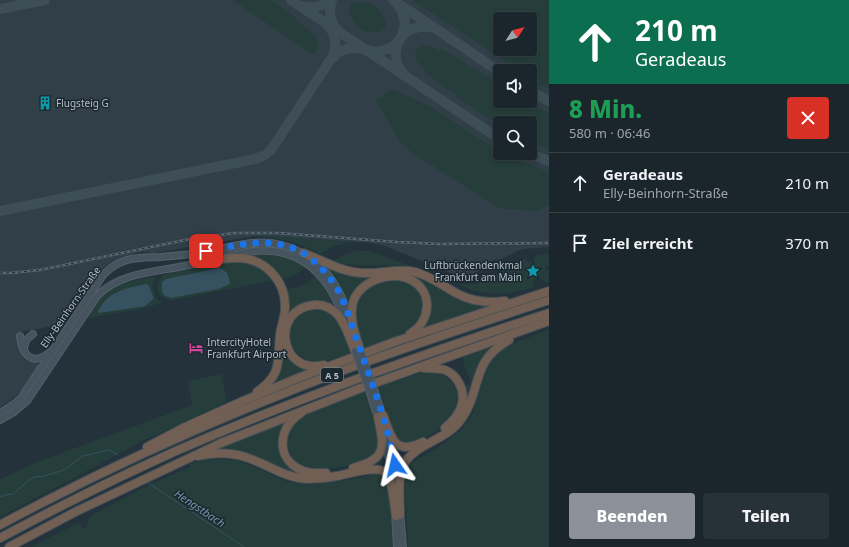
<!DOCTYPE html>
<html lang="de">
<head>
<meta charset="utf-8">
<style>
  :root { --surface:#1a262c; --page:#273238; --text:#f1f3f6; --muted:#9fa5a9; --line:#384348; --accent:#8c9099 }
  body { margin:0; font-family:"Noto Sans",sans-serif; background:var(--page); color:var(--text); height:100vh; display:flex; flex-direction:column; font-size:15px; white-space:nowrap }
  * { box-sizing:border-box; margin:0 }
  p { font-size:13px; color:var(--muted) }
  .icon { flex:none; width:22px; height:22px; fill:none; stroke:currentColor; stroke-width:2; stroke-linecap:round; stroke-linejoin:round }
  .map { position:relative; flex:1; overflow:hidden }
  .sheet { display:flex; flex-direction:column; background:var(--surface); width:300px }
  .sheet>* { flex:none }
  .top-card { background:#0b6e4f; color:#fff; overflow:hidden }
  .needle { width:26px; rotate:54deg }
  .fabs { position:absolute; left:493px; top:12px; display:grid; gap:8px }
  .fabs a { display:grid; place-items:center; width:44px; height:44px; border-radius:4px; background:var(--surface); box-shadow:0 2px 6px #0003,0 0 0 1px var(--line); font-size:20px }
  .pin { position:absolute; display:grid; place-items:center; width:34px; height:34px; color:#fff; margin:-17px; border-radius:8px; box-shadow:0 2px 6px #0006 }
  .me { position:absolute; width:44px; margin:-22px; rotate:349deg; stroke-linejoin:round; filter:drop-shadow(0 0 3px #0008) }
  .turn { display:flex; align-items:center; gap:14px; height:84px; padding:0 20px; font-size:18px }
  .turn .icon { width:52px; height:52px; stroke-width:2.5 }
  .turn b { display:block; font-size:28px; line-height:34px }
  .round { display:grid; place-items:center; flex:none; width:42px; height:42px; border-radius:4px; background:var(--page) }
  .overview { display:flex; align-items:center; justify-content:space-between; height:68px; padding:0 20px }
  h1 { font-size:24px; font-weight:800; line-height:30px; color:#1e9e55 }
  .action { display:flex; gap:8px; margin-top:auto; padding:8px 20px }
  .action a { flex:1; height:46px; border-radius:4px; background:var(--accent); color:#fff; font-size:16px; font-weight:800; line-height:46px; text-align:center }
  .action a+a { background:var(--page); color:var(--text) }
  ul { padding:0; list-style:none }
  li { display:flex; align-items:center; gap:12px; height:60px; padding:0 20px; border-top:1px solid var(--line) }
  li div { flex:1 }
  li b { display:block; font-size:15px }
  li em { font-style:normal }
  main { display:flex; flex:1; min-height:0 }
  .map>svg:first-child { display:block }
  .airport { fill:#313f48; fill-rule:evenodd }
  .green { fill:#263e3b; fill-rule:evenodd }
  .water { fill:#365261 }
  .lines { fill:none; stroke-linecap:round; stroke-linejoin:round }
  .stream { stroke:#365261; stroke-width:1 }
  .taxiway { stroke:#3e4e56; stroke-width:10 }
  .secondary-casing { stroke:#556169; stroke-width:8 }
  .highway-casing { stroke:#424e56; stroke-width:10 }
  .secondary { stroke:#45545e; stroke-width:6 }
  .highway { stroke:#715f54; stroke-width:8 }
  .rail-casing { stroke:#596972; stroke-width:2.5 }
  .rail { stroke:#1c2830; stroke-width:1; stroke-dasharray:3; stroke-linecap:butt }
  .secondary-bridge-casing { stroke:#556169; stroke-width:8; stroke-linecap:butt }
  .secondary-bridge { stroke:#45545e; stroke-width:6 }
  .route { stroke:#1a73e8; stroke-width:7; stroke-dasharray:0 12.6 }
  .labels { text-anchor:middle; dominant-baseline:central; stroke-width:3; stroke-linejoin:round; paint-order:stroke }
  .shield { fill:#1c2830; stroke:#85919a; stroke-width:1 }
  .shield-label { font-size:9px; font-weight:bold; fill:#b2bec7 }
  .poi-label { font-size:10px; fill:#b2bec7; stroke:#1c2830; text-anchor:start }
  .street-label { font-size:10px; fill:#b2bec7; stroke:#1c2830 }
  .water-label { font-size:11px; font-style:italic; fill:#7296aa; stroke:#1c2830 }
</style>
</head>
<body>
<main>
<div class="map">
<svg width="549" height="547" viewBox="0 0 549 547">
  <rect width="100%" height="100%" fill="#23323b"/>
  <!-- airport -->
  <path class="airport" d="M0 0H549V247L534 248 519 250 500 260 496 259 492 261 487 263 474 274 467 275 453 274 385 246 371 243 266 236H255L154 253 142 252 119 258 104 267 64 324 16 333 19 349 24 359 29 362 37 363 39 365 20 392 11 400 0 407ZM500 19H530V49H500ZM500 71H530V101H500ZM500 123H530V153H500Z"/>
  <!-- green -->
  <g class="green">
    <path d="M232 0H271L290 13 316 37 318 44 316 53 313 54 311 53Z"/>
    <path d="M412 0H549V88L540 85 530 78V71H520ZM500 19H530V49H500Z"/>
    <path d="M355 2C360 1 368 3 373 5 379 7 389 22 385 28 380 35 364 33 359 27 354 24 351 17 349 12L351 5Z"/>
    <path d="M424 45 436 48 438 50 441 49 462 60 472 69 474 68 500 85V101H524L549 113V149L530 142V123H500V126L458 98 455 93 443 87 425 72 423 70V67C416 64 413 56 417 49Z"/>
    <path d="M394 90 401 93 403 96 406 95 431 107 500 152V153L549 172V205L536 211 499 208 411 152 401 143 375 100 379 98 382 100V97L386 92Z"/>
    <path d="M255 236H266L352 242 334 246 320 254C298 242 280 238 255 236Z"/>
    <path d="M353 251H369L414 267C386 262 359 270 333 261L341 256Z"/>
    <path d="M255 253C274 253 291 256 306 267L294 276 281 279C272 265 261 259 245 255Z"/>
    <path d="M549 254V267L545 264 547 270H549L548 272H549V282L546 283 540 278 533 279V287C506 296 481 297 456 283 462 283 468 285 474 284 493 281 507 265 524 259L527 260 528 263 534 261V258L537 255Z"/>
    <path d="M230 261C251 261 260 266 275 280L174 300C157 300 151 285 165 274Z"/>
    <path d="M326 267 336 272 351 275 392 274 413 275 434 284 464 302 491 305 492 307 418 331 429 312 414 279H372L350 311 325 268Z"/>
    <path d="M317 275 324 282 339 311C316 301 312 295 290 314L288 313 290 304 286 290 304 285Z"/>
    <path d="M156 276 152 285 155 297 162 303 136 310 86 318C92 309 97 299 105 292 118 281 140 280 156 276Z"/>
    <path d="M396 279C403 281 408 282 414 286 429 297 425 320 410 330 397 339 379 343 364 348 358 329 346 303 367 289 371 286 374 283 378 282 384 280 390 280 396 279Z"/>
    <path d="M312 309C341 309 344 331 352 352 340 356 326 363 313 361 281 355 283 319 312 309Z"/>
    <path d="M549 329V547H408L405 486 407 472 411 463 437 448 461 430 473 413 482 382 485 369 489 361 497 353 505 347Z"/>
    <path d="M499 342 480 361 477 368 469 400 452 425 465 394 447 367 461 375 464 385 471 383C469 375 461 363 464 354Z"/>
    <path d="M283 344 286 352 320 367 267 387Z"/>
    <path d="M423 372C430 372 437 373 444 376 456 382 463 399 457 411 447 428 421 442 402 444L397 438 378 387Z"/>
    <path d="M221 374 227 402 149 438 0 517V479L40 461 192 405 188 381Z"/>
    <path d="M366 391C371 407 382 434 377 451 373 464 325 471 312 469 309 469 304 468 301 466 293 461 288 451 288 443 287 433 292 426 299 420 314 408 348 398 366 391Z"/>
    <path d="M287 420C270 451 283 453 305 474L296 475 268 462 204 453Z"/>
    <path d="M209 459 236 460 255 467 286 481 298 483 314 484 352 479 376 474 381 475 387 483 391 506 394 547H31L76 524H81L84 528H86L89 518 92 515 147 486 190 467 188 464Z"/>
  </g>
  <!-- water -->
  <g class="water">
    <path d="M219 268C227 270 229 276 230 284L218 289 171 298 165 296 162 292V282L166 279Z"/>
    <path d="M147 284C151 287 151 294 154 298L145 306 99 313 98 312C107 291 127 288 147 284Z"/>
  </g>
  <g class="lines">
    <!-- stream -->
    <g class="stream">
      <path d="M147 482 244 547"/>
      <path d="M0 497 5 495 13 494 29 480 35 477 44 476 64 470 83 456 109 450 118 455"/>
    </g>
    <!-- taxiway -->
    <g class="taxiway">
      <path d="M291 0 500 139"/>
      <path d="M332 0C328 11 330 21 337 30"/>
      <path d="M393 0 500 72"/>
      <path d="M302 6C313 9 322 7 330 0"/>
      <path d="M0 9 45 0"/>
      <path d="M402 37C410 28 421 25 433 28"/>
      <path d="M399 41C394 52 395 64 403 73"/>
      <path d="M333 58C338 51 346 48 354 48 361 48 367 50 373 51 388 53 402 43 404 28 406 20 403 12 398 5"/>
      <path d="M530 91 549 101"/>
      <path d="M528 153 549 161"/>
      <path d="M0 211 255 159 265 155 271 150 333 56C338 43 335 32 325 22"/>
    </g>
    <!-- secondary casing -->
    <g class="secondary-casing">
      <g id="secondary">
        <path d="M20 336C22 355 32 367 50 352"/>
        <path d="M24 348 26 340 33 334"/>
        <path d="M374 389 384 419"/>
        <path d="M369 390 379 421"/>
        <path d="M0 413 14 404 21 398 103 275C121 256 137 258 161 257 171 256 182 255 192 254 212 252 232 245 252 243 289 239 322 259 339 292 344 301 347 311 350 321"/>
        <path d="M0 420 14 412 27 401 97 296C118 274 151 272 179 267 193 264 207 262 220 258 231 256 242 252 253 251 303 246 330 277 345 321"/>
        <path d="M389 436 395 465 397 484"/>
        <path d="M384 438 391 466 392 482"/>
        <path d="M400 511 403 547"/>
        <path d="M395 513 397 547"/>
      </g>
    </g>
    <!-- highway casing -->
    <g class="highway-casing">
      <g id="highway">
        <path d="M303 253C324 261 341 272 363 273 380 274 398 268 415 272 431 276 444 287 458 294 473 302 490 303 505 301"/>
        <path d="M220 259C229 258 239 257 248 259 269 264 285 283 285 305 286 315 281 325 280 335 277 363 283 373 257 392"/>
        <path d="M360 350C356 336 350 322 352 308 354 282 392 268 413 281 434 294 430 322 410 334"/>
        <path d="M324 365C279 376 270 309 314 305 323 304 332 309 338 315 346 325 350 339 355 351"/>
        <path d="M423 368C430 368 438 368 445 370 452 373 457 378 460 385 468 402 458 417 445 428"/>
        <path d="M301 413C278 427 275 458 301 470 309 474 318 473 326 473"/>
        <path d="M383 415C392 439 394 456 423 442"/>
        <path d="M147 447 183 428 243 401 298 378 394 342 549 291"/>
        <path d="M198 456C219 451 239 453 258 462 275 469 288 478 307 479 317 479 327 478 337 476 349 474 374 465 385 472 393 478 394 506 396 516"/>
        <path d="M353 468C388 459 384 447 378 417"/>
        <path d="M400 515C400 499 397 478 404 464 415 444 446 440 460 421 483 391 469 362 509 340"/>
        <path d="M0 525C113 464 231 412 352 367 417 343 483 322 549 300"/>
        <path d="M0 538C58 507 116 478 176 451 297 398 423 354 549 313"/>
        <path d="M9 547 77 511 221 443 361 388 549 321"/>
      </g>
    </g>
    <!-- secondary -->
    <use href="#secondary" class="secondary"/>
    <!-- highway -->
    <use href="#highway" class="highway"/>
    <!-- rail casing -->
    <g class="rail-casing">
      <path id="rail" d="M0 273H10L40 270 190 239 234 233H278L397 242 440 244 549 243"/>
    </g>
    <!-- rail -->
    <use href="#rail" class="rail"/>
    <!-- secondary-bridge casing -->
    <g class="secondary-bridge-casing">
      <g id="secondary-bridge">
        <path d="M360 350 374 389"/>
        <path d="M355 351 369 390"/>
      </g>
    </g>
    <!-- secondary-bridge -->
    <use href="#secondary-bridge" class="secondary-bridge"/>
  </g>
  <g class="lines">
    <!-- route -->
    <path class="route" d="M206 251C237 245 274 235 303 253 315 260 327 273 335 285 345 301 350 320 356 338 371 380 387 422 395 465"/>
  </g>
  <!-- icons -->
  <defs>
    <g id="building-bare" transform="scale(1.08)"><path d="M-4-6H4V6H1V3H-1V6H-4ZM-2.5-4.3h1.7v1.8h-1.7ZM.8-4.3h1.7v1.8H.8ZM-2.5-1h1.7V.8h-1.7ZM.8-1h1.7V.8H.8Z" fill="#0f9aa8" stroke="#1c2830" stroke-width="2.5" paint-order="stroke"/></g>
    <g id="sight-bare" transform="scale(1.08)"><path d="M0-6L1.8-2.2L6-1.7L2.9 1.2L3.7 5.4L0 3.3L-3.7 5.4L-2.9 1.2L-6-1.7L-1.8-2.2Z" fill="#0f9aa8" stroke="#1c2830" stroke-width="2.5" paint-order="stroke"/></g>
    <g id="hotel-bare" transform="scale(1.08)"><path d="M-6-4.5h1.5V1H6V5H4.5V3h-9V5H-6ZM-4 0a1.8 1.8 0 1 1 3.6 0ZM.5 0V-2.5h3Q6-2.5 6 0Z" fill="#d1479c" stroke="#1c2830" stroke-width="2.5" paint-order="stroke"/></g>
  </defs>
  <g fill-rule="evenodd">
    <use href="#building-bare" x="45" y="103"/>
    <use href="#sight-bare" x="533" y="271"/>
    <use href="#hotel-bare" x="196" y="348"/>
  </g>
  <g class="labels">
    <!-- shield labels -->
    <rect class="shield" x="321" y="368" width="22" height="14" rx="3"/>
    <g class="shield-label">
      <text x="332" y="375">A 5</text>
    </g>
    <!-- poi labels -->
    <g class="poi-label">
      <text x="56" y="103">Flugsteig G</text>
      <text x="522" y="265" text-anchor="end">Luftbrückendenkmal<tspan x="522" dy="12">Frankfurt am Main</tspan></text>
      <text x="207" y="342">IntercityHotel<tspan x="207" dy="12">Frankfurt Airport</tspan></text>
    </g>
    <!-- street labels -->
    <g class="street-label">
      <text transform="translate(70 307) rotate(-55)">Elly-Beinhorn-Straße</text>
    </g>
    <!-- water labels -->
    <g class="water-label">
      <text transform="translate(200 508) rotate(34)">Hengstbach</text>
    </g>
  </g>
</svg>
<div class="fabs">
<a><svg class="needle" viewBox="-14 -14 28 28"><path d="M0-13l5 13h-10z" fill="#e53935"/><path d="M0 13l5-13h-10z" fill="#9fa5a9"/></svg></a>
<a><svg class="icon" aria-label="sound" viewBox="0 0 24 24"><path d="M4 9h4l5-4v14l-5-4H4zM17 9q2 3 0 6"/></svg></a>
<a><svg class="icon" aria-label="search" viewBox="0 0 24 24"><circle cx="10" cy="10" r="6"/><path d="M15 15l6 6"/></svg></a>
</div>
<div class="pin" style="left:206px;top:251px;background:#d93025"><svg class="icon" aria-label="arrive" viewBox="0 0 24 24"><path d="M6 21V4h12l-3 4 3 4H6"/></svg></div>
<svg class="me" style="left:395px;top:465px" viewBox="-20 -20 40 40"><path d="M0-17L14 15 0 8-14 15z" fill="#1a73e8" stroke="#fff" stroke-width="4"/></svg>
</div>
<section class="sheet">
<div class="top-card">
<div class="turn"><svg class="icon" aria-label="ahead" viewBox="0 0 24 24"><path d="M12 20V5M6 11l6-6 6 6"/></svg><div><b>210 m</b>Geradeaus</div></div>
</div>
<div class="overview"><div><h1>8 Min.</h1><p>580 m · 06:46</p></div><a class="round" style="background:#d93025;color:#fff"><svg class="icon" aria-label="close" viewBox="0 0 24 24"><path d="M6 6l12 12M18 6L6 18"/></svg></a></div>
<ul>
<li><svg class="icon" aria-label="ahead" viewBox="0 0 24 24"><path d="M12 20V5M6 11l6-6 6 6"/></svg><div><b>Geradeaus</b><p>Elly-Beinhorn-Straße</p></div><em>210 m</em></li>
<li><svg class="icon" aria-label="arrive" viewBox="0 0 24 24"><path d="M6 21V4h12l-3 4 3 4H6"/></svg><div><b>Ziel erreicht</b></div><em>370 m</em></li>
</ul>
<div class="action"><a>Beenden</a><a>Teilen</a></div>
</section>
</main>
</body>
</html>
